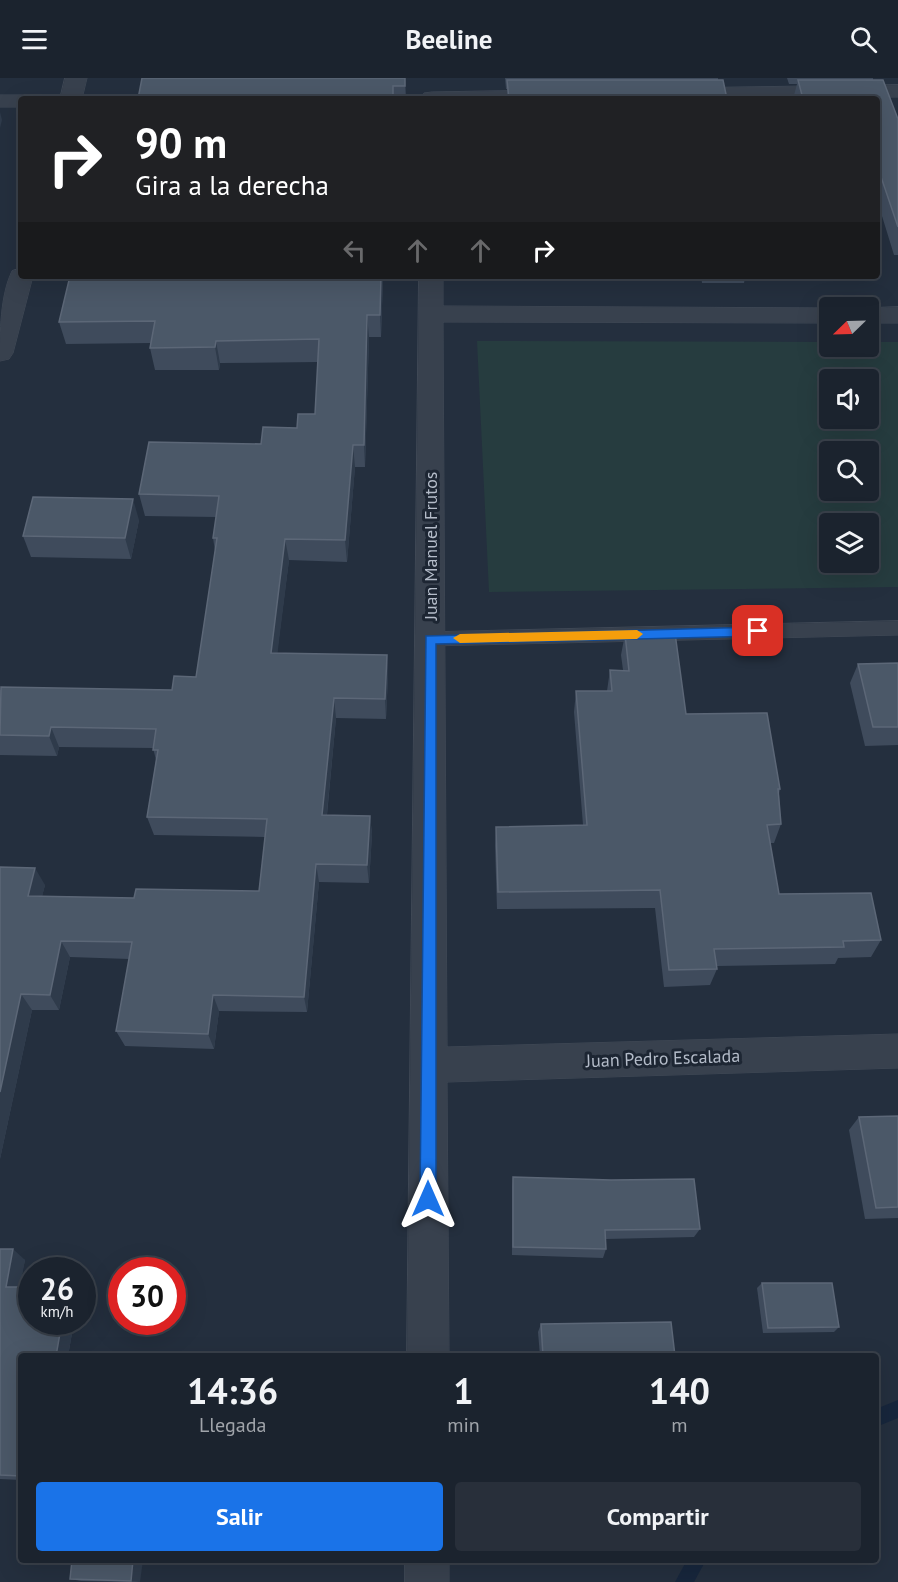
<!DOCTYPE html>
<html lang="es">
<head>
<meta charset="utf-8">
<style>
  :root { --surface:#1b232e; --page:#282f3a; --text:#f1f3f6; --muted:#a0a4aa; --line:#39404a; --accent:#1a73e8 }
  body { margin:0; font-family:"PT Sans",sans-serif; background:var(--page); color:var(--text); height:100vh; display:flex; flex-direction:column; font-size:22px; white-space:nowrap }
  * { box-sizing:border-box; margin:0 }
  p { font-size:20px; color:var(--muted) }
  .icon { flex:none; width:33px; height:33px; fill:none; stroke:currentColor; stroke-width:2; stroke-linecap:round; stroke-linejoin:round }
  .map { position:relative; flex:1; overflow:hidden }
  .panel { position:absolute; left:18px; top:1275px; width:861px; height:210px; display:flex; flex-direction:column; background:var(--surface); border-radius:6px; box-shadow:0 6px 24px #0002,0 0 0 2px var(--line) }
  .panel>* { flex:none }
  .top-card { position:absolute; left:18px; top:18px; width:862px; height:183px; border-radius:6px; box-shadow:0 6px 24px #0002,0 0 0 2px var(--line); background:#202124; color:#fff; overflow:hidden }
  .needle { width:39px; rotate:247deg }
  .controls { position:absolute; left:819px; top:219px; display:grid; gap:12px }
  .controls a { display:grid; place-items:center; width:60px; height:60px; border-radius:6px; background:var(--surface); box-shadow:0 6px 24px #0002,0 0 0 2px var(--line); font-size:30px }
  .speed { position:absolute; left:18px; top:1179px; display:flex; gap:12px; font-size:30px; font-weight:700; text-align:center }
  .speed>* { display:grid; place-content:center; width:78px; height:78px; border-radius:50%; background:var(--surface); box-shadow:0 6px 24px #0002,0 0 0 2px var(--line); line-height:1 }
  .speed small { font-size:15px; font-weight:400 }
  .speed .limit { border:9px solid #d22; background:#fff; color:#111 }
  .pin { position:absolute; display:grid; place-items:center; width:51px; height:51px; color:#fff; margin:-26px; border-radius:12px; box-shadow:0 3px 9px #0006 }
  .me { position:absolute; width:66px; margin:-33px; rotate:0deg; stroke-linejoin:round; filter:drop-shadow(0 0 4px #0008) }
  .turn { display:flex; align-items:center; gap:21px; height:126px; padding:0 18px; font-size:27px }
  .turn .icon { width:78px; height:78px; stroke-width:2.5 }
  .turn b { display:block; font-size:42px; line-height:51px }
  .lanes { display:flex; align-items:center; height:57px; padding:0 18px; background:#0003; justify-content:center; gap:30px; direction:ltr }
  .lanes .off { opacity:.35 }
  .eta { display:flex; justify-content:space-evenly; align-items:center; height:102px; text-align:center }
  .eta b { font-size:36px; font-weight:600; line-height:42px }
  .primary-button { display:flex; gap:12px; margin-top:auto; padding:12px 18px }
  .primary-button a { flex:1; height:69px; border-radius:6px; background:var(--accent); color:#fff; font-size:24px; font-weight:600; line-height:69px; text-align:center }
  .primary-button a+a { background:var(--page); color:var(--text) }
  header { display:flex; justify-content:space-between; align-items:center; height:78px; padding:0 18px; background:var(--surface); font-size:27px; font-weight:600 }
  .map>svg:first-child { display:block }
  .green { fill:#263c3f; fill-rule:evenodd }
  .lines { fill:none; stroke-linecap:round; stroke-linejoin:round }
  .stream { fill:#17263c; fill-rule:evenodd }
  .service-casing { stroke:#414a57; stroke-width:1 }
  .minor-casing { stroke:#414a57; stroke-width:1 }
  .service { fill:#38414e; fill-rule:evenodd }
  .minor { fill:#38414e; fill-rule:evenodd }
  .wall { fill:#3f4b5c }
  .shaded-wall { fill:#2f3b4b }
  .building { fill:#4b5868; stroke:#5c6777; stroke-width:1.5 }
  .route { fill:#1a73e8; stroke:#114b97; stroke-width:1.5 }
  .slow { fill:#f59e0b }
  .labels { text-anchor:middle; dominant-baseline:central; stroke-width:6; stroke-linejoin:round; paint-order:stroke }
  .street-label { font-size:18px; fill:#b4bcc9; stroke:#1d2633 }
</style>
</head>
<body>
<header><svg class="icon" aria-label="menu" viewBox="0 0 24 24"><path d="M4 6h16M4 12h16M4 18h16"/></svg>Beeline<svg class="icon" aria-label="search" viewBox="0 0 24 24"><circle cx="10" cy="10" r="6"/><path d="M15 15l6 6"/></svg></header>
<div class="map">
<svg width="898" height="1504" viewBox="0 0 898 1504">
  <rect width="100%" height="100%" fill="#242f3e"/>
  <!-- green -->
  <path class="green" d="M477 263 829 264 830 268H868L869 264H898V509L489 514ZM830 302H868V340H830ZM830 374H868V412H830ZM830 446H868V484H830Z"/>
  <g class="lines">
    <!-- stream -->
    <g class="stream">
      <path d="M898 1322V1340L876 1349V1331Z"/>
      <path d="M687 1482H706L694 1504H675Z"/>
    </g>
    <!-- service casing -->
    <g class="service-casing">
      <path id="service" d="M898 543V557L430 568 424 566 421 561 424 556 430 554Z"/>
    </g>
    <!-- minor casing -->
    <g class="minor-casing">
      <g id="minor">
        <path d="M65 0H87L82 21H60Z"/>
        <path d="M898 7V19L674 21 669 16 672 11 680 10Z"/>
        <path d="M550 12 558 13 561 18 559 21 421 20 424 15 432 14Z"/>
        <path d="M0 17H21L30 21H21V29H0Z"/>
        <path d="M21 190V198H33L13 275 9 281 0 283C0 254 0 218 12 193Z"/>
        <path d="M419 198H443V228L832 230H830V245L443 244 447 969 898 956V990L447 1004 449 1278H407Z"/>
        <path d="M898 229V245H868V230H866Z"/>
        <rect x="405" y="1482" width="44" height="22"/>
      </g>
    </g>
    <!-- service -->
    <use href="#service" class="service"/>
    <!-- minor -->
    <use href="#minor" class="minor"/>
  </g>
  <!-- wall -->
  <g class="wall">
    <path d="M405 0 406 21H127H138Z"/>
    <path d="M505 0H718V2L727 21H507V11H506Z"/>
    <path d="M787 0H873V2L898 41V177H894L878 125V21H793L797 6H789Z"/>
    <path d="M383 198 381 259H369L365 389H355L347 484 289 482 277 575 387 577 388 597 386 641 336 640 327 737 370 738 372 756 369 805 319 804 307 934 219 933 214 971 125 968 116 953 129 881 70 879 59 932H32L0 1081V789L45 807 42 818 134 820 259 813 265 759 154 757 147 739 156 682 153 670 59 669 57 678 0 677V612H172L196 599 215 473 213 460 216 439 145 438 139 416 297 350 315 336 318 284 220 285 219 292H155L150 270 151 265 66 266 59 244Z"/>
    <path d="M701 198H817V199L745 200 744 205H702Z"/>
    <path d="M139 442 131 481 31 479 23 458Z"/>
    <path d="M625 556 686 636 780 711 779 716 781 746 774 765H770L779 816 881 862 871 879 838 880 835 886 717 888V891L710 907 664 909 655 830 497 831 495 768 496 749 583 747 574 634 576 613H607L610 592H623L621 577Z"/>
    <path d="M898 585V667L865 668 850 605 858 586Z"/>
    <path d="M898 1038V1140L865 1141 849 1052 859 1039Z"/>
    <path d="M513 1099 700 1151 694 1159 606 1161V1171L603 1180 512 1177V1109Z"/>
    <path d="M0 1171 25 1182 19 1209 32 1244H74L68 1278H21V1402L0 1401Z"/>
    <path d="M762 1205 839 1249 834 1254 763 1255 757 1210Z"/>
    <path d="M541 1246 675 1278H540L538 1254Z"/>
    <path d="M72 1482 140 1504 81 1503 70 1501Z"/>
  </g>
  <!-- shaded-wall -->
  <g class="shaded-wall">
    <path d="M0 34 2 42 0 50Z"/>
    <path d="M381 198H383L381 259 380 237Z"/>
    <path d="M367 237 369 259 365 389 364 367Z"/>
    <path d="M216 263 220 285 219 292 215 269Z"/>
    <path d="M353 367 355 389 347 484 345 462Z"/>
    <path d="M133 421 139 442 131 481 125 460Z"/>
    <path d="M285 461 289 482 275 595 271 575Z"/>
    <path d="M387 577 388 597 386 641 385 621Z"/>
    <path d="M334 620 336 640 325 755 322 737Z"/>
    <path d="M51 649 59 669 57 678 49 658Z"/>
    <path d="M370 738 372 756 369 805 367 787Z"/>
    <path d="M316 786 319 804 307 934 304 919Z"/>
    <path d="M35 790 45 807 38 835 28 818Z"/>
    <path d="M61 863 70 879 59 932 50 917Z"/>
    <path d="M21 916 32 932 0 1081V1014Z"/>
    <path d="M213 917 219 933 214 971 208 956Z"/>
    <path d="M13 1171 25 1182 18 1218 6 1209Z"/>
    <path d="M62 1244H74L68 1278H56Z"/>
    <path d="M133 1482H143L140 1504 131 1503Z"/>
  </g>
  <!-- building -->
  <g class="building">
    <path d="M142 0H405V8H393V18H382V21H127H138Z"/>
    <path d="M507 2H723L727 21H509Z"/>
    <path d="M798 2H883L898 41V149L878 90V21H803Z"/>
    <path d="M70 198H381L380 237H367L364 367H353L345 462 285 461 271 575 387 577 385 621 334 620 322 737 370 738 367 787 316 786 304 919 213 917 208 956 116 953 132 864 61 863 50 917 21 916 0 1014V789L35 790 28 818 134 820 136 811 259 813 267 741 147 739 158 672H153L156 651 51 649 49 658 0 657 1 609 172 612 174 598 196 599 217 460H213L219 418 139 416 149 364 261 366 263 349 297 350 298 336H315L319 261 216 263 215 269 150 270 155 243 59 244Z"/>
    <path d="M33 419 133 421 125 460 23 458Z"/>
    <path d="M675 555 686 636 767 635 780 711H778L781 746 767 747 779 816 871 815 881 862 843 863 844 869 714 871 717 891 669 892 660 812 498 814 496 749 587 747 576 613H612L610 592 629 593 625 556Z"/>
    <path d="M898 585V649H873L858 586Z"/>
    <path d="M898 1038V1129L876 1130 859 1039Z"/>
    <path d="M513 1099 611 1102 694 1101 700 1151 605 1152 606 1171 513 1169Z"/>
    <path d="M0 1171H13L6 1209H32V1244H62L56 1278H21V1398L0 1397Z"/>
    <path d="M762 1205H832L839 1249 768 1250Z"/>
    <path d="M671 1244 675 1278H543L541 1246Z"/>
    <path d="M72 1482H133L131 1503 70 1501Z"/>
  </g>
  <!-- route -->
  <path class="route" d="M758 549 764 553 758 558 436 566V1121L434 1127 428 1129 423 1127 420 1121 426 558Z"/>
  <!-- slow -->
  <path class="slow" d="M637 552 643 556 637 561 460 565 453 560 460 556Z"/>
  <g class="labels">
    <!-- street labels -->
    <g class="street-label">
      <text transform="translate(430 468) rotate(-90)">Juan Manuel Frutos</text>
      <text transform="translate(663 980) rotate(-2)">Juan Pedro Escalada</text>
    </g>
  </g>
</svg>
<div class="controls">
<a><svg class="needle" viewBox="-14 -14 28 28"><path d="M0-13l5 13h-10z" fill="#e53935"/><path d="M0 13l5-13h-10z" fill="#a0a4aa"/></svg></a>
<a><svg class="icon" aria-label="sound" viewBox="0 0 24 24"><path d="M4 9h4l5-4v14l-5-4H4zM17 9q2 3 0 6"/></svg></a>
<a><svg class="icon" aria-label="search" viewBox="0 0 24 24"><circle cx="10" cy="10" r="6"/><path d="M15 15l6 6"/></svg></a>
<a><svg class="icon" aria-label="layers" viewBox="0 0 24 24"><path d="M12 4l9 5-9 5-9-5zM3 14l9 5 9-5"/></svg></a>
</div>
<div class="speed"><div>26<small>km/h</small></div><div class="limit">30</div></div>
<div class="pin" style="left:758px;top:553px;background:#d93025"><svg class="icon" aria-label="arrive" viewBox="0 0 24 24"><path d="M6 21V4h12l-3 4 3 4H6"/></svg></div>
<svg class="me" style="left:428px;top:1121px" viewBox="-20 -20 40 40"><path d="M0-17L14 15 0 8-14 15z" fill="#1a73e8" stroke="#fff" stroke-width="4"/></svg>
<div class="top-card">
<div class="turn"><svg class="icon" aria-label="right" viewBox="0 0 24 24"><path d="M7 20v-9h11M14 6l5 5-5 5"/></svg><div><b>90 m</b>Gira a la derecha</div></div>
<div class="lanes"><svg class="icon off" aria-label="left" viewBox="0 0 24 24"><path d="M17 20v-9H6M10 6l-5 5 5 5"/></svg><svg class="icon off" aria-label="ahead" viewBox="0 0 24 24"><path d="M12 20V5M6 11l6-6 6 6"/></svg><svg class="icon off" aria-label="ahead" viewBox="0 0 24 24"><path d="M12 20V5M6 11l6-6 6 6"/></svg><svg class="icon" aria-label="right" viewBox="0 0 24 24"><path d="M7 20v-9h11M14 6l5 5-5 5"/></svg></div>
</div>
<section class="panel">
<div class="eta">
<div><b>14:36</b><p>Llegada</p></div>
<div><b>1</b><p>min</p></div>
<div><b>140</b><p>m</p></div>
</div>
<div class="primary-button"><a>Salir</a><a>Compartir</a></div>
</section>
</div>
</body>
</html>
